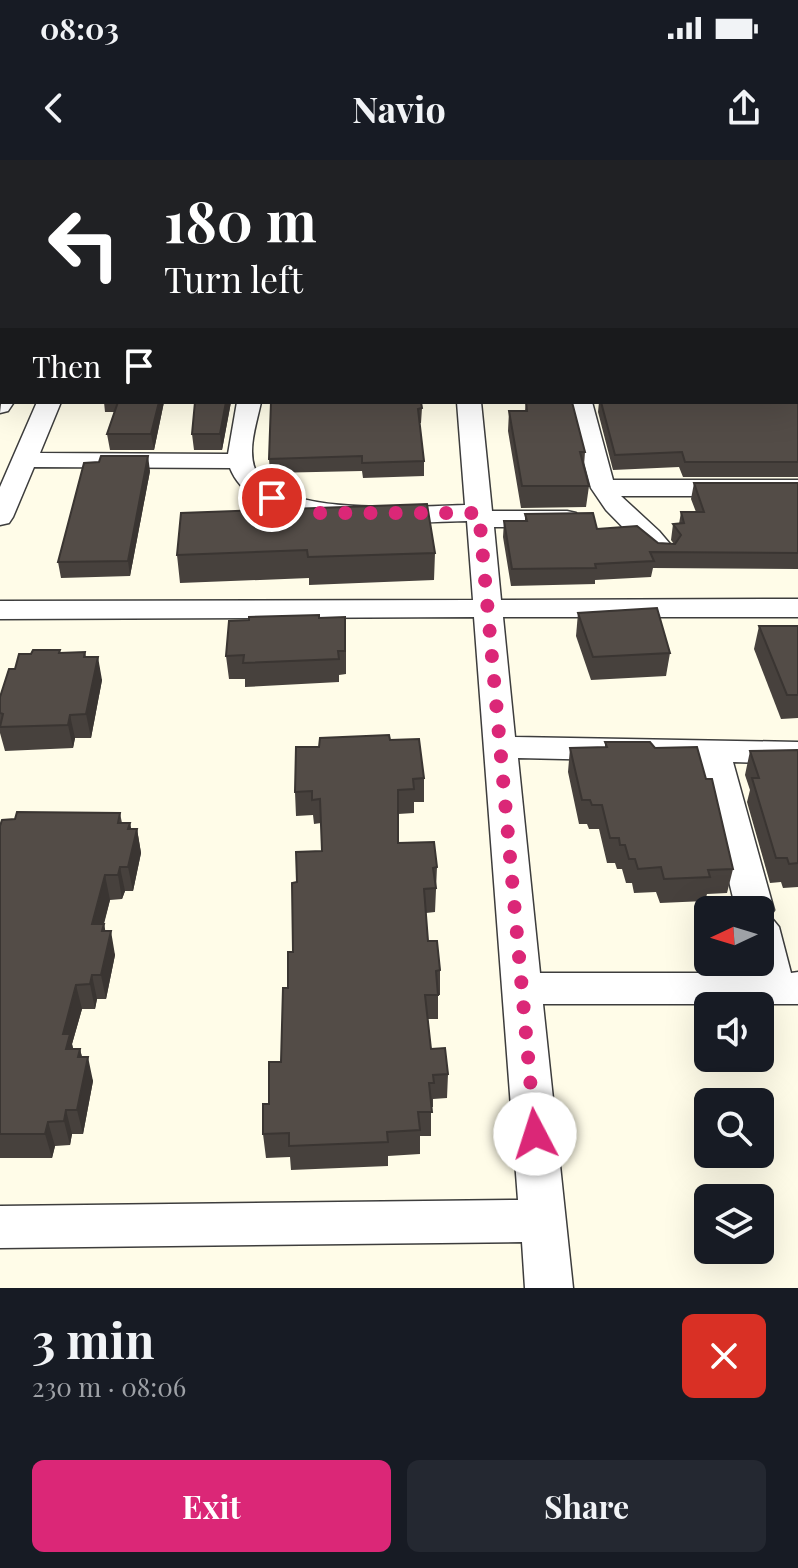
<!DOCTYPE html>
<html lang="en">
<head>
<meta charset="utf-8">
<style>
  :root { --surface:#171b24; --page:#242831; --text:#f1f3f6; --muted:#9ea1a6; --accent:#db2777 }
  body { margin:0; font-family:"Playfair Display",serif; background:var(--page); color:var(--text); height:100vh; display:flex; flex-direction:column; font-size:30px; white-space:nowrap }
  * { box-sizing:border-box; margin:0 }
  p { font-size:26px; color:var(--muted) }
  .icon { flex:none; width:44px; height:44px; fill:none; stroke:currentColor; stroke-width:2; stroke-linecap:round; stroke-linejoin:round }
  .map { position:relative; height:1128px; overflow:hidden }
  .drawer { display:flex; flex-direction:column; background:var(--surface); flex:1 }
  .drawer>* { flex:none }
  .top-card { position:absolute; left:0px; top:0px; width:798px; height:244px; box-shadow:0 8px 32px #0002; background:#202124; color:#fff; overflow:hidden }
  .needle { width:52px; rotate:266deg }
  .fabs { position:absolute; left:694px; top:736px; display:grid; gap:16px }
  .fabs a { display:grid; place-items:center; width:80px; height:80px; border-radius:12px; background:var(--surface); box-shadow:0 8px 32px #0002; font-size:40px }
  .pin { position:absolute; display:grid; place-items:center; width:68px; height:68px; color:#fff; margin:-34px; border:4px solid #fff; border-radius:50%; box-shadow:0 2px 8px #0007 }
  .me { position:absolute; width:88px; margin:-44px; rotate:355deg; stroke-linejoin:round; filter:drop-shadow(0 0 6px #0008) }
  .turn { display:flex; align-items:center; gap:28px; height:168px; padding:0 32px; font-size:36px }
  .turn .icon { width:104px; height:104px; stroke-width:2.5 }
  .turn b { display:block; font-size:56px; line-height:68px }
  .then { display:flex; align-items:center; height:76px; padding:0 32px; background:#0003; gap:16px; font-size:30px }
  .round { display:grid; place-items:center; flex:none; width:84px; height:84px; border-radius:12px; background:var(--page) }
  .summary { display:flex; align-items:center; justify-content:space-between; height:136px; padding:0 32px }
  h1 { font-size:48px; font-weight:700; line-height:60px }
  .cta { display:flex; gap:16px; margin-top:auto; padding:16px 32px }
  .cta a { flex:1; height:92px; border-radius:12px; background:var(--accent); color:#fff; font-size:32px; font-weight:700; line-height:92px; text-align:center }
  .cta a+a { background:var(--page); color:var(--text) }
  .status { display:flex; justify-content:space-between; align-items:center; height:56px; padding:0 40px; background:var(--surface); direction:ltr }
  .status svg { height:22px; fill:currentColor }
  header { display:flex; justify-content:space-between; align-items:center; height:104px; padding:0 32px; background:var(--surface); font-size:36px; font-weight:700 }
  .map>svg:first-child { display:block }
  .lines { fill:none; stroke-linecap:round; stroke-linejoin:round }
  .service-casing { stroke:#3d3d3d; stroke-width:19 }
  .minor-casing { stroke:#3d3d3d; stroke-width:3 }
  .service { stroke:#fff; stroke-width:16 }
  .minor { fill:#fff; fill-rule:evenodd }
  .wall { fill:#47413d }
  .shaded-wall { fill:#3a3532 }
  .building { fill:#534c47; stroke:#3a3532; stroke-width:2 }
  .route { stroke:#db2777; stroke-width:14; stroke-dasharray:0 25.2 }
</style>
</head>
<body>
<div class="status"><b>08:03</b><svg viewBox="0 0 49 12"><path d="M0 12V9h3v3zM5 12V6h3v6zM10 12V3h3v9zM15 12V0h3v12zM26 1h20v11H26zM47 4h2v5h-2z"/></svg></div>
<header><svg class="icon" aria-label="back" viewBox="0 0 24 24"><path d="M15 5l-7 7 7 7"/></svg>Navio<svg class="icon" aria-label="share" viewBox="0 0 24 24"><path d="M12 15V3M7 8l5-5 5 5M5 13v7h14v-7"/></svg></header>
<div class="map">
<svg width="798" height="1128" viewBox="0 0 798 1128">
  <rect width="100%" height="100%" fill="#fffce8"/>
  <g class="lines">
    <!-- service casing -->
    <g class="service-casing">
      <path id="service" d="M16 2 17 0"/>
    </g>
    <!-- minor casing -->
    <g class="minor-casing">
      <g id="minor">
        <rect x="107" y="0" width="16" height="2"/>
        <rect x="560" y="0" width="16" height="2"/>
        <rect x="0" y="8" width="2" height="10"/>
        <rect x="796" y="216" width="2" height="14"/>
        <path d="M2 235V242H14L8 251 0 253Z"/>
        <path d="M37 242H61L40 293 228 294 237 242H261C257 262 247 289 255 309 277 358 419 346 465 345L457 242H481L492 351H567L576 353 580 359 576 365 567 367H494L501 440 798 439V457H503L515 577 798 582V604L733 602 774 750 770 756 779 767 791 813 798 812V844H543L573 1128H525L522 1082 0 1088V1046L518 1040 474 457 0 459V441L473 440 467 361C407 362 257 377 230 308L34 307 13 357 9 363 0 365V327ZM518 598 700 602 736 750H760V802H750L753 813H540Z"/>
        <path d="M568 242H592L613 320H798V336H621L659 371 676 391 672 397H652L606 350 591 328Z"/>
      </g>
    </g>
    <!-- service -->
    <use href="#service" class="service"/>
    <!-- minor -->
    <use href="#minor" class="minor"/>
  </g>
  <!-- wall -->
  <g class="wall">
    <path d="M798 230V317H683L679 307 613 310 598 252 599 242H796Z"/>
    <path d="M104 242H164L154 290H110L107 274 114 252H105Z"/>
    <path d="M231 242 222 290H194L192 274Z"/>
    <path d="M271 242 422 248 421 263H419L424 301V316L363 318 362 311 270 313 269 299Z"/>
    <path d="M526 242 585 292 584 306 589 326 586 347 521 348 508 271 509 251H525Z"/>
    <path d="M150 311 130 416 61 418 58 402Z"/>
    <path d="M694 323H798V409L653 408 651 417 595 420V424L511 426 503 377 504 361H525V354L658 383 674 384 671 380 673 364H679L681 352H696L691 339Z"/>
    <path d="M181 353 435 393 434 420 309 425V418L180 423 177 395Z"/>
    <path d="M578 453 670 493 666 516 591 520 576 476Z"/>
    <path d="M319 458 346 480V514L339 515V522L245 527V519H229L226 496Z"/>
    <path d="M759 466H798V558L781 559 754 489Z"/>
    <path d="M85 492 86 497 102 520 91 578H75L73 588 5 591 0 573V537L15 509 60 493Z"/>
    <path d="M390 580 424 618V642H414V653L398 654V683L437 707 435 752 426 753 428 781 440 810V835H438V859H428L431 889 448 914 447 938 433 939V947H431V976H420V994L388 996V1006L291 1010 290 997 266 998 263 974 269 944 281 902 293 792 297 722 322 691 321 663 314 664 313 655 296 656 295 632 319 587Z"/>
    <path d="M605 582 733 709 727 733 707 734 705 741 660 743 656 732 634 733 632 723H626L622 709H617L615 703H607L599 669H589L587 664H579L568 612 570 588 605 587Z"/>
    <path d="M798 590V727L783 728 781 722 770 723 747 642 750 630 745 615 750 591Z"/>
    <path d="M120 653 122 663H130L131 669H137L141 693 133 731H125L122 739 110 740 104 764 105 771 115 795 106 839H97L95 849H82L72 884 73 889H80L82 897 93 921 83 974H72L70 985 55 986 52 998H0V666Z"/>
  </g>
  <!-- shaded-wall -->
  <g class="shaded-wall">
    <path d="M159 242H164L154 290 151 274Z"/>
    <path d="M226 242H231L222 290 220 274Z"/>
    <path d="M148 296 150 311 130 416 128 401Z"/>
    <path d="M98 497 102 520 91 578 86 554Z"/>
    <path d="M70 555 75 578 73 588 68 565Z"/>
    <path d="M130 663 134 683 137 669 141 693 133 731 128 707V669Z"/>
    <path d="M120 707 125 731 122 739 118 715Z"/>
    <path d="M105 715 110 740 97 788 92 764Z"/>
    <path d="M104 764 108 784 111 771 115 795 106 839 101 815 102 771Z"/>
    <path d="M92 815 97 839 95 849 90 824Z"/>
    <path d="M76 825 82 849 72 884 76 899 73 913 63 874Z"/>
    <path d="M80 889 85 910 88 897 93 921 83 974 77 950 78 897Z"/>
    <path d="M66 950 72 974 70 985 64 961Z"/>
    <path d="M48 962 55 986 52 998 45 974Z"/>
  </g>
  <!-- building -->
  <g class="building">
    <path d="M193 0H359V2H192Z"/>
    <path d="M465 0H526L527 2H466Z"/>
    <path d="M796 230H798V302H685L682 292 615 295 601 242H796Z"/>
    <path d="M118 242H159L151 274H107Z"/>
    <path d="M195 242H226L220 274H192Z"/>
    <path d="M271 242H421L422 248 418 249 424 301 362 303V296L269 299Z"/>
    <path d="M526 242H572L585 292H580L589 326H522L509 251H527Z"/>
    <path d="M101 296H148L128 401 58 402 84 303 99 302Z"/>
    <path d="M694 323H798V393L650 392 654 401 595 404 596 408 512 409 504 361H527L525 354 593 353 597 369 637 366 658 383 675 384 681 375 673 364 684 363 681 352H704Z"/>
    <path d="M427 344 435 393 308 397 307 390 177 395 181 353Z"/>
    <path d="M657 448 670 493 593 497 578 453Z"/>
    <path d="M319 455V458L345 457V491H338L339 499 243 503 244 495 226 496 229 461 249 460V457Z"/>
    <path d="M759 466H798V535H787Z"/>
    <path d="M33 490H60L59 493 85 492 84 497H98L86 554 70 555 68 565 0 567 3 554 0 553V537L9 509H15L19 494H31Z"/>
    <path d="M389 575 390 580 419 579 424 618 413 619 414 629 398 630V683L434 682 437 707 433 708 436 728 424 729 428 781H437L440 810 436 811 438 835H425L431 889 445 888 448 914 433 915 434 923H429L432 952H418L420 970 387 972 388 982 289 986V973L263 974V944H269V902H281L283 828H288V792H293L292 723 297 722 296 692 322 691 320 639 312 640V631L295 632 296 587H319L320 578Z"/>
    <path d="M605 582H650L655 588 697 587 706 619H712L733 709 708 710 710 717 664 719 661 707 638 709 635 699H629L625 685H620L619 678H610L602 645H592L590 640H582L570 588 607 587Z"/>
    <path d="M798 590V703L789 704 787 698H776L752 618H759L750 591Z"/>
    <path d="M17 652 120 653 118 663H130L128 669H137L128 707H120L118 715H105L92 764H104L102 771H111L101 815H92L90 824 76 825 63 874H70L66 889H80L78 897H88L77 950H66L64 961 48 962 45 974H0V666L2 660 15 659Z"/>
  </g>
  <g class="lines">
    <!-- route -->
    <path class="route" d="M272 338 320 353H479L535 974"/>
  </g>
</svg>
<div class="fabs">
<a><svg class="needle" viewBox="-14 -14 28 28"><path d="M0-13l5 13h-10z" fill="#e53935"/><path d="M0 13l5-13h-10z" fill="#9ea1a6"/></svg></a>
<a><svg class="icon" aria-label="sound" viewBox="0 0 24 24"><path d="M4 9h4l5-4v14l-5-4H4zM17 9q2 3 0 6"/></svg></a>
<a><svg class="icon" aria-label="search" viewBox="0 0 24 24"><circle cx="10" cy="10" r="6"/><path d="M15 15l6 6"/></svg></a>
<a><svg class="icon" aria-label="layers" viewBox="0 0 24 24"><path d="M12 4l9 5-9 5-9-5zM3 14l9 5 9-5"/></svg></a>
</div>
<div class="pin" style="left:272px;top:338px;background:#d93025"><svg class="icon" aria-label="arrive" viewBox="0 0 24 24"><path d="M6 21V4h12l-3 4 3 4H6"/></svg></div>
<svg class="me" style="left:535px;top:974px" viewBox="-20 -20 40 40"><circle r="19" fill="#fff"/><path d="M0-13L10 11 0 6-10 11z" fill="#db2777"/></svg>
<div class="top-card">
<div class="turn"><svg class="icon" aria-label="left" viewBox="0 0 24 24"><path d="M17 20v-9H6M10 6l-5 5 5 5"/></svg><div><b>180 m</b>Turn left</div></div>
<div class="then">Then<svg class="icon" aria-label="arrive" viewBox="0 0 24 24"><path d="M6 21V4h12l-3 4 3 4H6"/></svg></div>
</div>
</div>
<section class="drawer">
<div class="summary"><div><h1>3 min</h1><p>230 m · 08:06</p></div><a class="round" style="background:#d93025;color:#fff"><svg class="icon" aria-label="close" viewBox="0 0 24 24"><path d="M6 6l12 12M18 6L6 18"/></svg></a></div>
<div class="cta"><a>Exit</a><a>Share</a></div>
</section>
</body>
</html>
